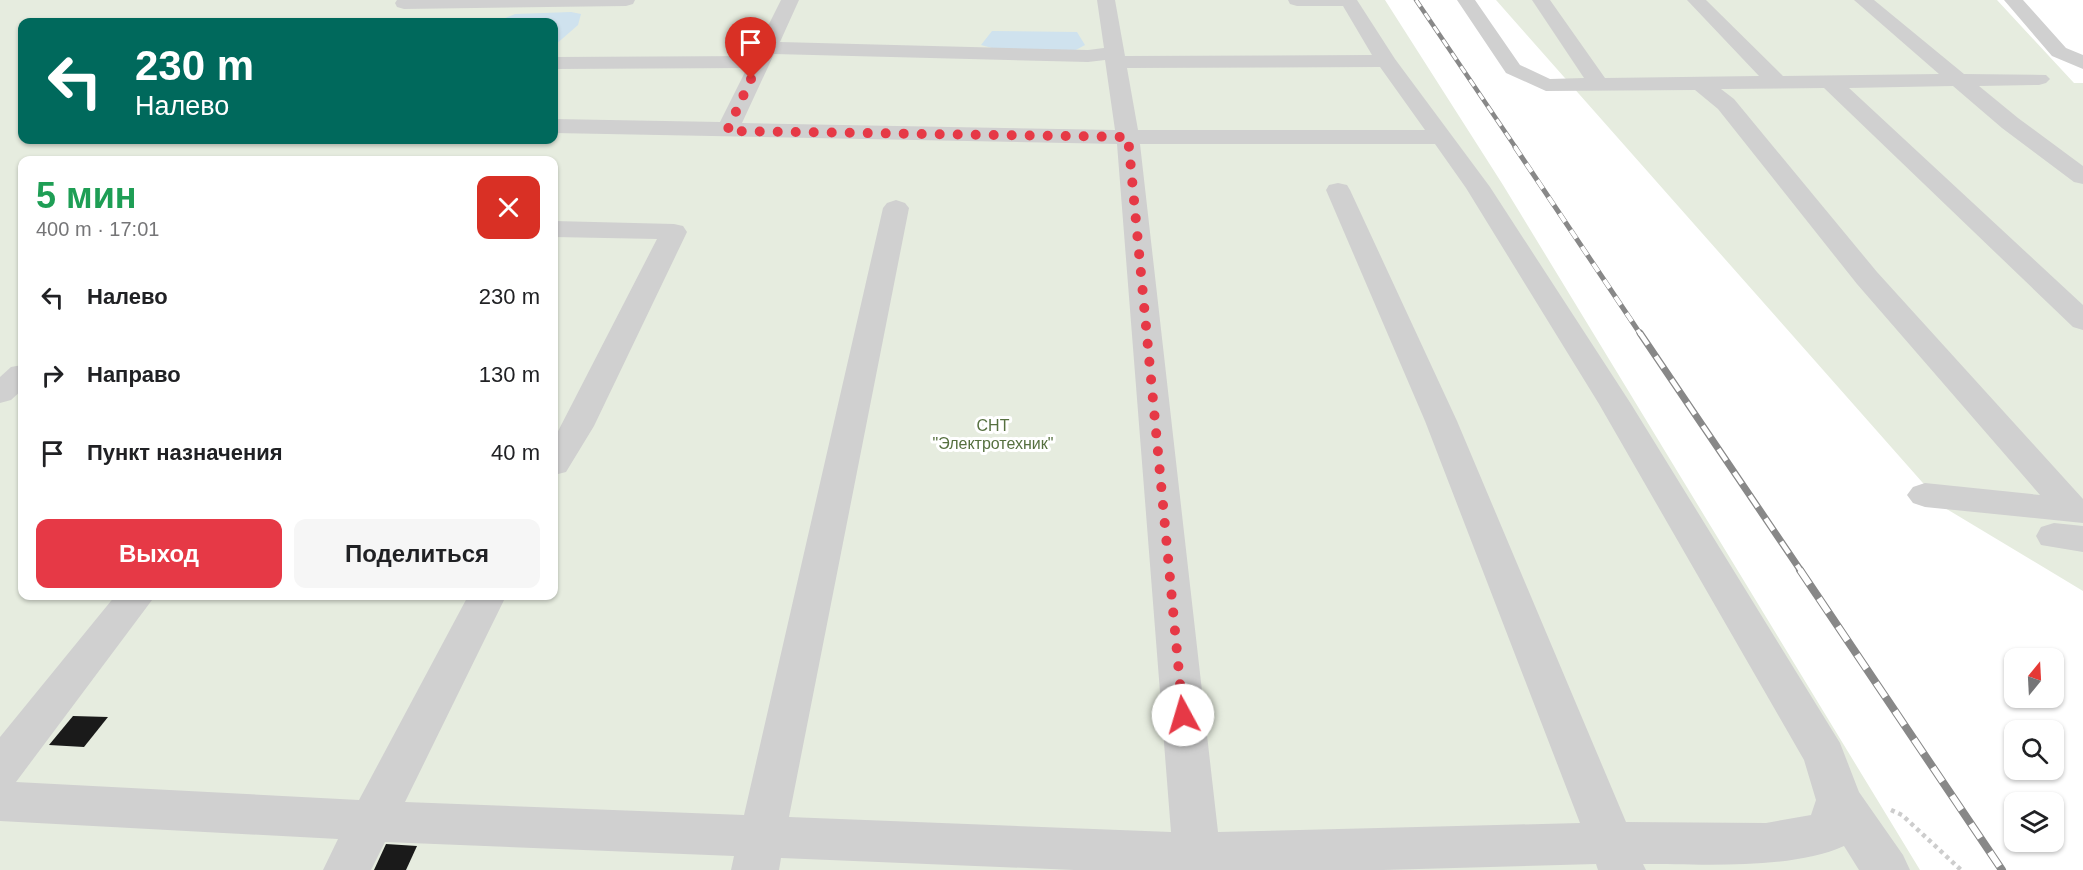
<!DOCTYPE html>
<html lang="ru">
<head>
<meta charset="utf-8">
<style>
  :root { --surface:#fff; --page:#f6f6f6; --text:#202124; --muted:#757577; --accent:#e63946 }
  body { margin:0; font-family:Arial,sans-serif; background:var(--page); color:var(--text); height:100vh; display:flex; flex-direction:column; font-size:22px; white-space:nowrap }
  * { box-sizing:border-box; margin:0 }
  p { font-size:20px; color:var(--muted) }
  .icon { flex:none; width:33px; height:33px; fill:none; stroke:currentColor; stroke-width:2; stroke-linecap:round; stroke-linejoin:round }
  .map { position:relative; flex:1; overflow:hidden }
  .panel { position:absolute; left:18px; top:156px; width:540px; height:444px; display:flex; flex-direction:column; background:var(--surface); border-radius:12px; box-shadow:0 2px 4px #0004 }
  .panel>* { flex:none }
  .hud { position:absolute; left:18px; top:18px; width:540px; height:126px; border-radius:12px; box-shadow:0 2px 4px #0004; background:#00695c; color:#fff; overflow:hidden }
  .needle { width:39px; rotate:18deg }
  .buttons { position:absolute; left:2004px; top:648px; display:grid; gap:12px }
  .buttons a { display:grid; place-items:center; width:60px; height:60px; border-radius:12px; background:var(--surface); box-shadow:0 2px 4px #0004; font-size:30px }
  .pin { position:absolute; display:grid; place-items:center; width:51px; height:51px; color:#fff; margin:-62px -26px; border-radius:50% 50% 50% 0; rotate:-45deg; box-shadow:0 0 6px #0007 }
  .pin .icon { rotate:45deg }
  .me { position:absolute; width:66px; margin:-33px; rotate:354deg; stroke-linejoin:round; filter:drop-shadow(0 0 4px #0008) }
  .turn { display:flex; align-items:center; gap:21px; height:126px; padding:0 18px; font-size:27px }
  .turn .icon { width:78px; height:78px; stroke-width:2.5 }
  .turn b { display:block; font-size:42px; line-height:51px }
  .round { display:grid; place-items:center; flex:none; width:63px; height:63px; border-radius:12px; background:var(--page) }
  .headline { display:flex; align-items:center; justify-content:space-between; height:102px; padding:0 18px }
  h1 { font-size:36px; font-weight:700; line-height:45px; color:#1e9e55 }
  .button { display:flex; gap:12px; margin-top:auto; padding:12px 18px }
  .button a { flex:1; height:69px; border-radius:12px; background:var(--accent); color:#fff; font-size:24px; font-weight:700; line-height:69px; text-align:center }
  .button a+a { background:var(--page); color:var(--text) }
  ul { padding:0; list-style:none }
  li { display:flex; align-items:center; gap:18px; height:78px; padding:0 18px }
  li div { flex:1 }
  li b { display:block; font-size:22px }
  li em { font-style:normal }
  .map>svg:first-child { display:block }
  .green { fill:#e6ecdf; fill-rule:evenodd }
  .water { fill:#cfe2ee }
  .building { fill:#1a1a1a }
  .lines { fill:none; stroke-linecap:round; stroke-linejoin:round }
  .path { stroke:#cdcdcd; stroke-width:4.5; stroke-dasharray:4 4; stroke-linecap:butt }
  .minor { fill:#d0d0d0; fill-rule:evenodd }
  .rail-far3-casing { stroke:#888; stroke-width:4.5 }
  .rail-far2-casing { stroke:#888; stroke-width:5 }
  .rail-far1-casing { stroke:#888; stroke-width:7 }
  .rail-casing { stroke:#888; stroke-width:8 }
  .rail-far3 { stroke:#fff; stroke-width:3; stroke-dasharray:8; stroke-linecap:butt }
  .rail-far2 { stroke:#fff; stroke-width:4; stroke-dasharray:10; stroke-linecap:butt }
  .rail-far1 { stroke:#fff; stroke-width:4.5; stroke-dasharray:14; stroke-linecap:butt }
  .rail { stroke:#fff; stroke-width:6; stroke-dasharray:17; stroke-linecap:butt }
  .route { stroke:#e63946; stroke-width:10; stroke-dasharray:0 18 }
  .labels { text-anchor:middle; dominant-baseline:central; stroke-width:6; stroke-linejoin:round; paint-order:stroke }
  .park-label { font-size:16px; fill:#56703f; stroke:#fff }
</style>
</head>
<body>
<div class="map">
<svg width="2083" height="870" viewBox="0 0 2083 870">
  <rect width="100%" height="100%" fill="#fff"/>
  <!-- green -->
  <g class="green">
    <path d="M0 0H1385L1503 185 1920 870H0ZM22 22H554V140H22ZM22 160H554V596H22Z"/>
    <path d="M1496 0H1997L2074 83H2083V591L1945 508Z"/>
  </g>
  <!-- water -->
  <g class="water">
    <path d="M571 12 581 14 578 25 554 46V22H501L503 19 515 14Z"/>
    <path d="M992 31 1077 32 1085 45 1074 51 992 48 981 45Z"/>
  </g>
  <!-- building -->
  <g class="building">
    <path d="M73 716 108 717 84 747 49 745Z"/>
    <path d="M386 844 417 846 406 870H374Z"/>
  </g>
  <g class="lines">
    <!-- path -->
    <path class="path" d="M1891 810 1902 815 1961 870"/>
    <!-- minor -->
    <g class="minor">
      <path d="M397 0H635L633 4 626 6 404 9 397 7 395 3Z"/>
      <path d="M781 0H799L780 42 1088 50 1104 48 1097 0H1115L1125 56 1372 55 1343 6H1297L1290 4 1288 0H1357L1395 59 1490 187 1631 404 1840 743 1859 792 1903 855 1910 870H1859L1844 846C1791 870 1702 864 1643 864L1646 870H1598L1596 864 1383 870H1074L781 858 779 870H731L734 856 385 842 371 870H323L338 839 0 821V737L115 596H155L16 782 359 800 468 596H506L405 802 744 815 883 208 887 203 896 200 905 203 909 208 789 817 1171 832 1117 144 554 133V119L720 122 747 68 554 69V57L753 56ZM774 54 1088 62 1105 60 1115 130 742 123ZM1380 67 1425 130H1138L1127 68ZM1140 144H1435L1466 188 1599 404 1804 760 1816 800 1811 815 1766 823 1626 822 1457 421 1350 190 1347 185 1338 183 1329 185 1326 190 1425 421 1580 823 1218 832Z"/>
      <path d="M1457 0H1475L1520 65 1550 79 1584 78 1532 0H1550L1605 78 1759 76 1687 0H1706L1783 76 1939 74 1854 0H1874L1964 74 2046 75 2050 79 2046 83 2039 85 1979 86 2018 118 2083 166V184L2074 182 2002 128 1953 86 1849 88 2083 305V330L2073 327 1824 88 1721 89 1734 99 1877 272 2083 499V523L1925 507 1913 503 1907 495 1913 487 1925 483 2040 495 1857 284 1718 109 1695 90 1546 91 1506 73Z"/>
      <path d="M2004 0H2023L2066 48 2083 55V69L2052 56Z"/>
      <path d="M554 221 674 224 683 226 687 232 594 426 566 472 554 475V439L657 239 554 237Z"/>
      <path d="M22 365V390L11 400 0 403V377L11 367Z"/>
      <path d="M2054 523 2083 526V552L2041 545 2036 536 2041 527Z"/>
    </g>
    <!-- rail-far3 casing -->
    <g class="rail-far3-casing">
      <path id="rail-far3" d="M1416 0 1516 148"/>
    </g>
    <!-- rail-far2 casing -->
    <g class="rail-far2-casing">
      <path id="rail-far2" d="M1515 147 1641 335"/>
    </g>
    <!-- rail-far1 casing -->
    <g class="rail-far1-casing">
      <path id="rail-far1" d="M1640 333 1801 571"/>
    </g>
    <!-- rail casing -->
    <g class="rail-casing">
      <path id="rail" d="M1800 570 2002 870"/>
    </g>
    <!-- rail-far3 -->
    <use href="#rail-far3" class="rail-far3"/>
    <!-- rail-far2 -->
    <use href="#rail-far2" class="rail-far2"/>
    <!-- rail-far1 -->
    <use href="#rail-far1" class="rail-far1"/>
    <!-- rail -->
    <use href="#rail" class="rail"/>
  </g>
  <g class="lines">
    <!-- route -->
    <path class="route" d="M751 79 727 131 1128 137 1183 715"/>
  </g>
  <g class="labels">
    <!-- park labels -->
    <g class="park-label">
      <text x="993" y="425">СНТ<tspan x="993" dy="18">"Электротехник"</tspan></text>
    </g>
  </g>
</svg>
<div class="buttons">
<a><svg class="needle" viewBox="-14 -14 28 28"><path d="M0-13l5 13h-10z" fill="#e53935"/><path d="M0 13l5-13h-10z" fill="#757577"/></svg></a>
<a><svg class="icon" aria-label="search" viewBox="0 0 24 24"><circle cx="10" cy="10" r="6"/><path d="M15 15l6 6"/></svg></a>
<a><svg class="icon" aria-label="layers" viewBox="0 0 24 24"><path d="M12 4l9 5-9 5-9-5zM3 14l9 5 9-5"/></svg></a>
</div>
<div class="pin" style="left:751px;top:79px;background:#d93025"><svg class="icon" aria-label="arrive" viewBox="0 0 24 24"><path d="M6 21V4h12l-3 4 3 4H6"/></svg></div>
<svg class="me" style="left:1183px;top:715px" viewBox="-20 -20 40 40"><circle r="19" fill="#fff"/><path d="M0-13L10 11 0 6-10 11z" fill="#e63946"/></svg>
<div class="hud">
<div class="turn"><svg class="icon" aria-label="left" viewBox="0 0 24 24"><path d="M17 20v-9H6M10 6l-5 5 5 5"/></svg><div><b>230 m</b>Налево</div></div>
</div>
<section class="panel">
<div class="headline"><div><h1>5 мин</h1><p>400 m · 17:01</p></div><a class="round" style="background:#d93025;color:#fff"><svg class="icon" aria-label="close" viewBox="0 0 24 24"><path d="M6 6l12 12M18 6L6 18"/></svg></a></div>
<ul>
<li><svg class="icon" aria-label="left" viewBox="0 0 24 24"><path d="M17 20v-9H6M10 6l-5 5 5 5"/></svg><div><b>Налево</b></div><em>230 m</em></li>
<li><svg class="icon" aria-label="right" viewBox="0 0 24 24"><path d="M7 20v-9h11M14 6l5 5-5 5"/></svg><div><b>Направо</b></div><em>130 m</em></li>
<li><svg class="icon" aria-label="arrive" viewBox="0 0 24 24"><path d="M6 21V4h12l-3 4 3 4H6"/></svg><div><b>Пункт назначения</b></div><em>40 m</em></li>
</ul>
<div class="button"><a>Выход</a><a>Поделиться</a></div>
</section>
</div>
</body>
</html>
